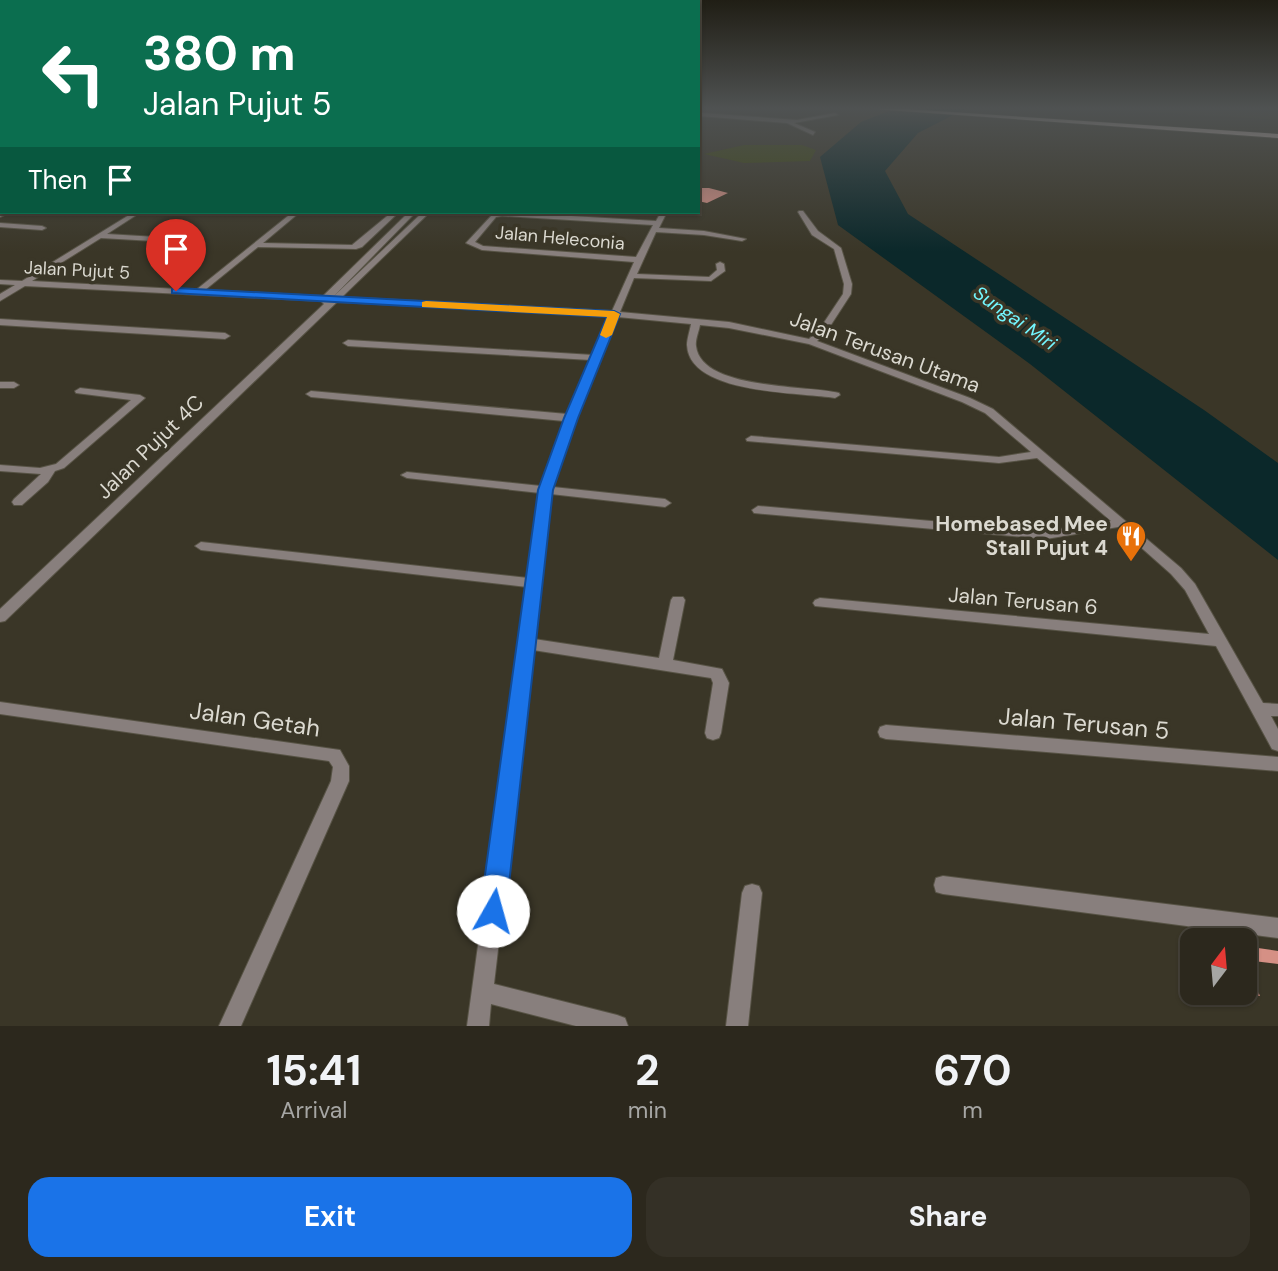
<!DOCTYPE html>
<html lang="en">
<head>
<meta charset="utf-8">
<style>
  :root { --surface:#2c281d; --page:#343026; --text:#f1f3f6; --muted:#a6a6a4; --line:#48443b; --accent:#1a73e8 }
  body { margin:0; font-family:"DM Sans",sans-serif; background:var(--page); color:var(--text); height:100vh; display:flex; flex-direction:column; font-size:26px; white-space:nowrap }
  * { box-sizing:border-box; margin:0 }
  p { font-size:23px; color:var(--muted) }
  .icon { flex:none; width:38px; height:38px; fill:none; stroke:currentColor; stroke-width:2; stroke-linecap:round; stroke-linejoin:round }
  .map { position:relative; height:1026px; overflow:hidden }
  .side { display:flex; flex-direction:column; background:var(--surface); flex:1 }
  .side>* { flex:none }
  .guide { position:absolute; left:0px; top:0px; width:700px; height:214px; box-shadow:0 2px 5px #0004,0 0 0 2px var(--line); background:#0b6e4f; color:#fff; overflow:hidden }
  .needle { width:46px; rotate:16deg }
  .buttons { position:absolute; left:1180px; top:928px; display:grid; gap:14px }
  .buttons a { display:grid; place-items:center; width:77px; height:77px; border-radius:14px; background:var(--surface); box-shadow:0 2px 5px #0004,0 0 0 2px var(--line); font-size:35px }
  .pin { position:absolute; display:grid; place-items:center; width:60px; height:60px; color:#fff; margin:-72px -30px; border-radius:50% 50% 50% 0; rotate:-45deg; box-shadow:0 0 7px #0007 }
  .pin .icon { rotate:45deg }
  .me { position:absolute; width:77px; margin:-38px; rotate:7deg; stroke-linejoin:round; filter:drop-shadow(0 0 5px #0008) }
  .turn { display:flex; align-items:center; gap:24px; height:147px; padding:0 28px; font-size:32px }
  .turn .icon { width:91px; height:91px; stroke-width:2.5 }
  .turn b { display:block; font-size:49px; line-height:60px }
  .then { display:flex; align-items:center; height:66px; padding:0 28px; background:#0003; gap:14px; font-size:26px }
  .eta { display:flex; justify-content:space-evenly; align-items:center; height:119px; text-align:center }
  .eta b { font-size:42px; font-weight:700; line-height:49px }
  .primary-button { display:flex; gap:14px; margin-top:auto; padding:14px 28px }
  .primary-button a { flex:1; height:80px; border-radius:21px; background:var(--accent); color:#fff; font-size:28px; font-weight:700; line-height:80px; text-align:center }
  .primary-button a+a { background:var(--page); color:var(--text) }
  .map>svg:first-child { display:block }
  .built { fill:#423d27 }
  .green { fill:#3d460e }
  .water { fill:#0b282a }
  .building { fill:#d59085 }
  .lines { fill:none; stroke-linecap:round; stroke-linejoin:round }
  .minor-casing { stroke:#575345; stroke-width:2 }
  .primary-casing { stroke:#575345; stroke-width:1 }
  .trunk-casing { stroke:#575345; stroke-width:2 }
  .minor { fill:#887f7d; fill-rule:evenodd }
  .primary { fill:#dac7c2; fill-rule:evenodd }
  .trunk { fill:#ead6d0; fill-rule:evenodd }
  .route { fill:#1a73e8; stroke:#114b97; stroke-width:2 }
  .slow { fill:#f59e0b }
  .labels { text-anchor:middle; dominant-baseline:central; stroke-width:7; stroke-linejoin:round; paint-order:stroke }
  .far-street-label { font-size:18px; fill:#dbd9d0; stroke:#3a3627 }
  .far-water-label { font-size:19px; font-style:italic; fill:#73f7ff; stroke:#3a3627 }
  .street-label { font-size:21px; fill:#dbd9d0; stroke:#3a3627 }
  .poi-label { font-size:21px; font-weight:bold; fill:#dbd9d0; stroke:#3a3627; text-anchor:end }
  .near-street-label { font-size:24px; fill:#dbd9d0; stroke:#3a3627 }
</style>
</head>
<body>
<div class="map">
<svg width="1278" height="1026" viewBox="0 0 1278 1026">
  <rect width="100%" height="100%" fill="#3a3627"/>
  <!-- built -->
  <path class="built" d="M1133 109 1278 112V120L1135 111Z"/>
  <!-- green -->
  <path class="green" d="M744 145H802L816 150 810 161 744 163 704 154Z"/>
  <!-- water -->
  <path class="water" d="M894 109H965L918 133 885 171 908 214 1204 410 1278 463V560L1030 364 838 225 820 157 861 122Z"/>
  <!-- building -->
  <g class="building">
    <path d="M698 188H709L728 193 707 203 698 201Z"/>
    <path d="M1244 946 1278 951V964L1245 960 1260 996 1244 993Z"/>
  </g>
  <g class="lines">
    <!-- minor casing -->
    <g class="minor-casing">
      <g id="minor">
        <rect x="0" y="113" width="2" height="4"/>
        <path d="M702 113 797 120 835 113 838 115 794 123 815 132 813 135 787 123 700 116Z"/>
        <rect x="0" y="184" width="2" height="4"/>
        <path d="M799 211H803L818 231 841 248 852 284 851 294 827 331 817 341 970 398 993 409 1181 568 1195 584 1263 703 1278 704V716H1271L1278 729V751L1272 749 1216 646 815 606 813 603 815 600 820 598 1209 634 1185 590 1171 574 1118 527 1046 539 754 513 752 510 758 506 1046 531 1111 521 1037 458 999 463 747 441 746 439 751 436 999 457 1031 452 985 413 962 402 809 344 729 328 700 325C699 331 695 340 696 346 701 390 806 385 839 393L840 395 835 398C800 392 689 395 687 345 687 339 690 330 691 324L618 317 567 440 553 487 665 499 671 503 665 507 551 494 534 639 659 658 671 600 673 597H683L685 600 673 660 722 669 729 683 721 733 719 738 713 740 707 738 705 733 713 683 711 678 533 650 494 984 617 1015 625 1018 628 1026H576L491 1004 489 1026H467L527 587 201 550 195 546 201 542 528 578 540 493 407 478 401 475 407 472 541 486 564 421 311 397 306 394 311 391 567 414 591 360 348 346 343 343 348 340 593 355 610 316 337 302 5 621 0 622V609L324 304 321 301 25 286 0 301V294L15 285 0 284V280L22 281 134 212H141L107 234 189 239 193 241 189 243 101 238 32 281 196 290 293 212H300L263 243 352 245 392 212H399L362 247 356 249 258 247 205 290 323 296 409 212H416L333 297 423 212H430L342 297 612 311 634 262 482 250 466 243 492 215 502 212 656 221 661 212H667L659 228 704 231 746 239 742 241 704 235 656 232 637 274 709 277 717 270 716 264 720 262 724 264 725 271 711 281 634 278 620 312 729 322 809 339 821 327 843 294 844 284 834 249 812 235 798 212ZM502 216 653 225 636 257 483 246 475 242 496 217Z"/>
        <path d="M10 212 9 213 0 217V213Z"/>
        <path d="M0 223 42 226 46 228 42 230 0 227Z"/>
        <path d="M0 319 225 333 230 336 225 339 0 325Z"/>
        <path d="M0 382H14L19 385 14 388H0Z"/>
        <path d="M80 388 140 395 145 398 64 468 55 471 48 482 22 505H14L12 502 14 499 41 474 0 471V465L40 468 56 464 131 400 76 393 75 391Z"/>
        <path d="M0 702 340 750 349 766V781L241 1026H219L331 781 333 767 329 761 0 714Z"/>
        <path d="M886 725 1278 757V771L886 739 880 737 878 732 880 727Z"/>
        <path d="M943 876 1278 918V938L943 894 936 892 934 885 936 878Z"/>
        <path d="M752 884 759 886 762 893 748 1026H726L742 893 745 886Z"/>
      </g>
    </g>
    <!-- primary casing -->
    <g class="primary-casing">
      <path id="primary" d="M874 109H906L1278 134V138Z"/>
    </g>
    <!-- trunk casing -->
    <g class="trunk-casing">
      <path id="trunk" d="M2 147V153L0 154V148Z"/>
    </g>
    <!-- minor -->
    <use href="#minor" class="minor"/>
    <!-- primary -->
    <use href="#primary" class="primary"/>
    <!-- trunk -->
    <use href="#trunk" class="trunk"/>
  </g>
  <!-- sky -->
  <linearGradient id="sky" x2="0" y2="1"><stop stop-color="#201e15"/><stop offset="0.43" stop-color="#4f5252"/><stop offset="1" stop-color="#4f5252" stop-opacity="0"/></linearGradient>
  <rect width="1278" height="252" fill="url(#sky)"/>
  <!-- route -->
  <path class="route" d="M176 288 614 311 620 314 578 418 553 490 506 911 502 920 493 923 484 920 480 911 538 490 564 418 607 317 172 293V289Z"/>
  <!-- slow -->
  <path class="slow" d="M426 301 614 311 620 314 612 335 606 338 600 335 607 317 422 307V302Z"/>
  <!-- icons -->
  <defs>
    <g id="restaurant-pin" transform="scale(1.575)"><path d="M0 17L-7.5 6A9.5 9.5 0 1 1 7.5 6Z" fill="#e8710a" stroke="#3a3627"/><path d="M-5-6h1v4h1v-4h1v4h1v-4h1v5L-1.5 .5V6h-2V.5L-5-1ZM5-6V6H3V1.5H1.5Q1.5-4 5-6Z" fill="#fff"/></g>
  </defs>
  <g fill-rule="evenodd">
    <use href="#restaurant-pin" x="1131" y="536"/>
  </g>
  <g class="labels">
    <!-- far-street labels -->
    <g class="far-street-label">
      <text transform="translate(560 238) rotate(5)">Jalan Heleconia</text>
      <text transform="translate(77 270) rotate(3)">Jalan Pujut 5</text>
    </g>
    <!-- far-water labels -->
    <g class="far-water-label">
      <text transform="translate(1015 318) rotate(35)">Sungai Miri</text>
    </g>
    <!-- street labels -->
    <g class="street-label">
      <text transform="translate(885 352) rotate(20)">Jalan Terusan Utama</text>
      <text transform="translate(150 447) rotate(-44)">Jalan Pujut 4C</text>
      <text transform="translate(1023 601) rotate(5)">Jalan Terusan 6</text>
    </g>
    <!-- poi labels -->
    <g class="poi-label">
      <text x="1108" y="524">Homebased Mee<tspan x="1108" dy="24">Stall Pujut 4</tspan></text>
    </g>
    <!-- near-street labels -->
    <g class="near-street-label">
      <text transform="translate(255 719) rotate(8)">Jalan Getah</text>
      <text transform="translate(1084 723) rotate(5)">Jalan Terusan 5</text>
    </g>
  </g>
</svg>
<div class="buttons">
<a><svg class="needle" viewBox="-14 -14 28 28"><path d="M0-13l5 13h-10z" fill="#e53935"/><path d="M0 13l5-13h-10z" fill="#a6a6a4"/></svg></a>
</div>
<div class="pin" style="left:176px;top:291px;background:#d93025"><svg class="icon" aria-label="arrive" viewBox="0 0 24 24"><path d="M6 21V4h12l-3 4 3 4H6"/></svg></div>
<svg class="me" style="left:493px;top:911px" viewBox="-20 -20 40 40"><circle r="19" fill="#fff"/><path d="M0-13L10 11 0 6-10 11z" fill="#1a73e8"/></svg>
<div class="guide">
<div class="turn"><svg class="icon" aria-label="left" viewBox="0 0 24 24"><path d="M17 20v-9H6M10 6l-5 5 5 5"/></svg><div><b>380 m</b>Jalan Pujut 5</div></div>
<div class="then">Then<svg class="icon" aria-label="arrive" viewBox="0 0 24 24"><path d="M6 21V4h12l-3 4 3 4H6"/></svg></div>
</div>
</div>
<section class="side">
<div class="eta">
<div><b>15:41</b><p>Arrival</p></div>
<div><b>2</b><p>min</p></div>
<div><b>670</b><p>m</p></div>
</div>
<div class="primary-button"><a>Exit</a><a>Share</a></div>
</section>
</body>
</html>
